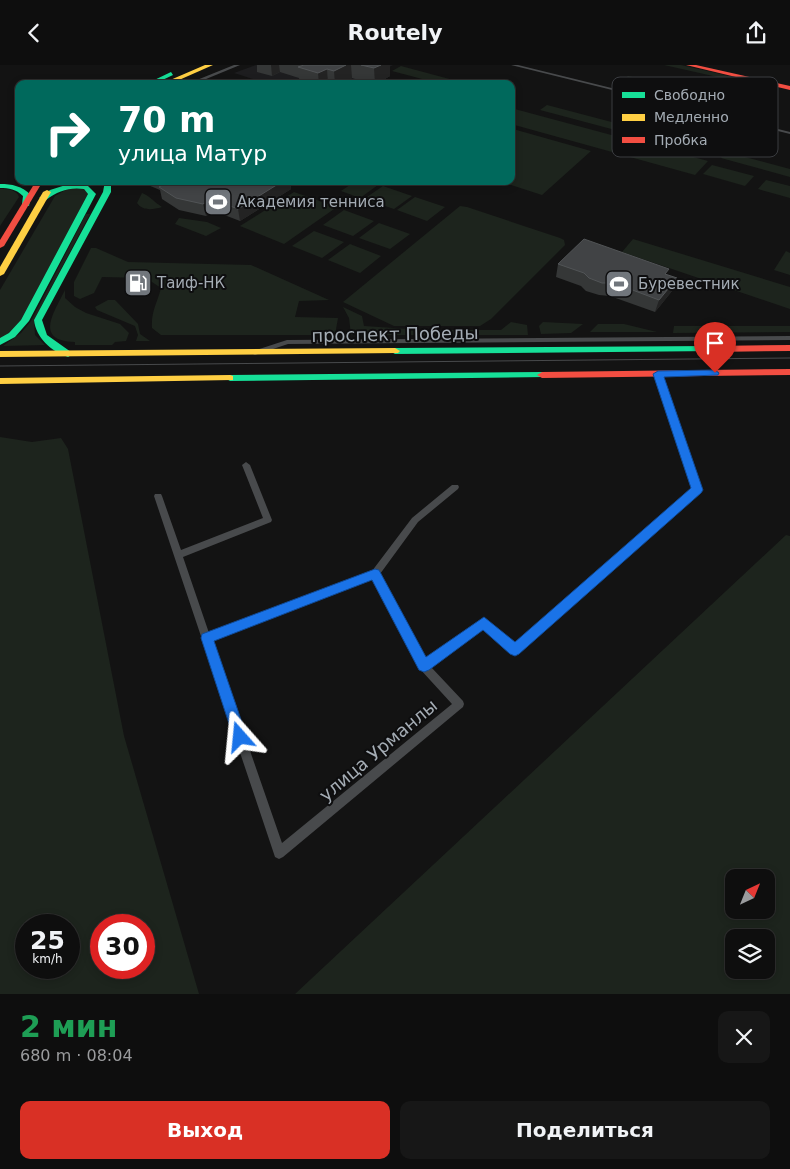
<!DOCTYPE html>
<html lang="ru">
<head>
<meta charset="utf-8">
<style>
  :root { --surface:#0e0e0e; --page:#171717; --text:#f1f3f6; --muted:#9b9c9e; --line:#2e2e2e; --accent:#d93025 }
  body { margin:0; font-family:"DejaVu Sans",sans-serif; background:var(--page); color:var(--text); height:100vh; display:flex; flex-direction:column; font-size:19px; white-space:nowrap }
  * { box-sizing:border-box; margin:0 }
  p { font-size:16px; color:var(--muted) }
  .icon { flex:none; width:28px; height:28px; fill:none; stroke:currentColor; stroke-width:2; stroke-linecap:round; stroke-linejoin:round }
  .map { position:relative; height:929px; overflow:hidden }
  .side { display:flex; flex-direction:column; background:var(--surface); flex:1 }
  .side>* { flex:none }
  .banner { position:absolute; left:15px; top:15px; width:500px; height:105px; border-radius:10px; box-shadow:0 2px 8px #0003,0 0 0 1px var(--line); background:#00695c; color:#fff; overflow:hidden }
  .needle { width:32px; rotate:43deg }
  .fabs { position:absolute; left:725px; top:804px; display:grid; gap:10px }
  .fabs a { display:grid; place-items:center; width:50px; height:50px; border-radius:10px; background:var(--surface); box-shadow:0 2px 8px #0003,0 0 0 1px var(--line); font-size:25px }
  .speed { position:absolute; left:15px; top:849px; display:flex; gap:10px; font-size:25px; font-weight:700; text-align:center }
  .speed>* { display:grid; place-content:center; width:65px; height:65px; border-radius:50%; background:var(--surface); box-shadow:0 2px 8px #0003,0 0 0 1px var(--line); line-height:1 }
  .speed small { font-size:12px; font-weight:400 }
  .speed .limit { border:8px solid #d22; background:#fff; color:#111 }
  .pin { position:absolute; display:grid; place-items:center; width:42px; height:42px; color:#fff; margin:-51px -21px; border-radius:50% 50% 50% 0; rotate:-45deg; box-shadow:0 0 5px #0007 }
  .pin .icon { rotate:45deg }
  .me { position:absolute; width:55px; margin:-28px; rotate:342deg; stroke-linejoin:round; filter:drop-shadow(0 0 4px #0008) }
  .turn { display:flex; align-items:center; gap:18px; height:105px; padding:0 20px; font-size:22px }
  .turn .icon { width:65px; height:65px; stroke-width:2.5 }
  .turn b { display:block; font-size:35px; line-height:42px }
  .round { display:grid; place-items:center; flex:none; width:52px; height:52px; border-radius:10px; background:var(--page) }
  .summary { display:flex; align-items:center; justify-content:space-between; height:85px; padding:0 20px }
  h1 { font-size:30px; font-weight:700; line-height:38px; color:#1e9e55 }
  .action { display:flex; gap:10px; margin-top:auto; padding:10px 20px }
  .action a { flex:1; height:58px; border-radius:10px; background:var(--accent); color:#fff; font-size:20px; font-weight:700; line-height:58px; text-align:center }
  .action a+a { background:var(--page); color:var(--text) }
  header { display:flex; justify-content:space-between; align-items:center; height:65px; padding:0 20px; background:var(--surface); font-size:22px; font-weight:700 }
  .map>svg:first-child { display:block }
  .built { fill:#1d1d1f }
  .green { fill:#1d241d; fill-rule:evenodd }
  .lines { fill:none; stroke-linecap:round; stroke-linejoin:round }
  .street { fill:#484a4c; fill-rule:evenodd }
  .fast { fill:#16e098; fill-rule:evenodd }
  .slow { fill:#ffcf43; fill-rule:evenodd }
  .jam { fill:#f24e42; fill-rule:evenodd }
  .tram { stroke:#484a4c; stroke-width:1 }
  .wall { fill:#353737 }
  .shaded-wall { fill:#232323 }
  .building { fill:#414345; stroke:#515456 }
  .route { fill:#1a73e8; stroke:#114b97 }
  .labels { text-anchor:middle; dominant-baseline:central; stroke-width:4; stroke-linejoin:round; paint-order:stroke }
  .far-poi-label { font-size:15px; fill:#a4acb4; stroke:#0e0e0f; text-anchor:start }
  .street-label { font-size:18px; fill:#a4acb4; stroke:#0e0e0f }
  .key { fill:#0e0e0f; stroke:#3b3d41; stroke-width:1 }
  .key-label { font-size:14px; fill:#a4acb4 }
</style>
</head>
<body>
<header><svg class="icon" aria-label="back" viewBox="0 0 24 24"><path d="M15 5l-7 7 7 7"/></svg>Routely<svg class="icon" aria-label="share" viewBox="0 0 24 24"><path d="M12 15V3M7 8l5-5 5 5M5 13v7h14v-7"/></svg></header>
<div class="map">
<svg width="790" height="929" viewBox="0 0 790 929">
  <rect width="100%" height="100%" fill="#131313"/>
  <!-- built -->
  <path class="built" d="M256 0H393L357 19H268L234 8Z"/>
  <!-- green -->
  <g class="green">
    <path d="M664 0H681L764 19 762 22Z"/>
    <path d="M401 1 468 19H441L392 6Z"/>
    <path d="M628 11 652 16 641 26 617 21Z"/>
    <path d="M547 40 718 85 713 91 540 45Z"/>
    <path d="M511 43 708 96 695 110 511 59Z"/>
    <path d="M513 64 591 86 542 130 499 116H511V66Z"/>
    <path d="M726 87 790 104V112L721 93Z"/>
    <path d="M712 100 754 111 745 121 703 109Z"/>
    <path d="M766 115 790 121V133L758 124Z"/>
    <path d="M356 116H380L382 117 360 133 341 126Z"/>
    <path d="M383 121 412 131 394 144 364 134Z"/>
    <path d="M69 123 84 124 88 129 19 262 0 275V225L55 131Z"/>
    <path d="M0 124C7 124 16 124 19 132L0 161Z"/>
    <path d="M294 127 337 142 284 179 240 161Z"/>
    <path d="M142 128C150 131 154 137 162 142 152 145 143 146 137 138Z"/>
    <path d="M415 132 445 142 427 156 397 145Z"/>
    <path d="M460 141 467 142 560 173 564 175 565 180 491 254 480 261H394L343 237Z"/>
    <path d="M344 145 374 156 353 171 323 160Z"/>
    <path d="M86 149H90L34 255 35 270 45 280 3 281 21 268 31 256Z"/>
    <path d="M179 153 207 157 221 163 206 171 175 159Z"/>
    <path d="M379 158 410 169 390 184 359 173Z"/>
    <path d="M314 166 344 177 322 193 292 181Z"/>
    <path d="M633 174 790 222V244L622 187Z"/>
    <path d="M350 179 381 191 360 208 328 195Z"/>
    <path d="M91 183H96L128 197 251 200 329 235 299 236 295 252 338 253 335 270H161L152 263C151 246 157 239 161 223L146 213 102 212 94 228 80 234 74 231V217Z"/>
    <path d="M786 186 790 188V210L774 205Z"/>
    <path d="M65 225V233L75 242 86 248 120 259 129 268 126 276 115 277 112 280H75V277C33 276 55 246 65 225Z"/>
    <path d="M108 235H115L138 259 140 269 150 276H136L138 270 135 261 97 245 95 242Z"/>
    <path d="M343 242 362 251 364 261 423 265H501L511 257 527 260 528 270H351L349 253Z"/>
    <path d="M543 257 583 259 571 268 541 269 539 261Z"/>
    <path d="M598 259H624L657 267H590Z"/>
    <path d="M674 261H790V267L673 268Z"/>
    <path d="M0 372 32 377 61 373 68 384 124 671 199 929H0ZM26 860H69V902H26ZM101 860H144V902H101Z"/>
    <path d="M786 470 790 471V929H295ZM734 812H766V845H734ZM734 872H766V905H734Z"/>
  </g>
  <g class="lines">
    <!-- street -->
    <g class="street">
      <path d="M234 0H240L194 19H187Z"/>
      <path d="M511 0H518L790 67V69Z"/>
      <path d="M790 271V275L288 279 255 290 251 288 253 286 287 275Z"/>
      <path d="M655 307H661L662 309 701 425 700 427 519 588 515 589 511 588 484 564 431 602 463 636 464 639 463 642 283 792 279 794 275 792 154 431 155 429H161L162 431 181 485 263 453 242 400 246 397 250 400 272 455 271 457 183 492 209 568 372 506 412 453 452 420H458L459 422 458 424 418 457 380 509 426 594 484 554 487 555 515 579 693 424 654 309ZM373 514 420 604 452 639 282 778 212 576Z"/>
    </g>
    <!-- fast -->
    <g class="fast">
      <path d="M171 7 173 10 154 19H146Z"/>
      <path d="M105 116H111V127L42 255 47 270 71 287 73 289 68 292C51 286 36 273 34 255L103 127Z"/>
      <path d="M0 119C12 119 22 121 31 130L29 141 22 139 23 131C16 124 9 123 0 123Z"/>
      <path d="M69 119 88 121 96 129 29 256 15 272 0 280V273L9 268 21 255 88 129 84 124C69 122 58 126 46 135L39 133 50 125Z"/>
      <path d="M712 281 715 282V286L395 289 390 286 395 283Z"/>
      <path d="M542 307 547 310 545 312 230 316 225 313 230 310Z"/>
    </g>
    <!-- slow -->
    <g class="slow">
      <path d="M205 0H213L170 19H161Z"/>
      <path d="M47 125 51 127 4 209 0 211V202L43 127Z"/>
      <path d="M395 283 400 286 398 288 0 292V286Z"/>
      <path d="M230 310 233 311V315L0 319V313Z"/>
    </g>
    <!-- jam -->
    <g class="jam">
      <path d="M686 0H696L790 21V25Z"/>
      <path d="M36 116H43L4 181 0 183V175Z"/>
      <path d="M790 280V286L712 287 708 284 712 281Z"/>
      <path d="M790 304V310L542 313 537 310 542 307Z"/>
    </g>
    <!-- tram -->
    <path class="tram" d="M0 301 790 293"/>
  </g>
  <!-- wall -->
  <g class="wall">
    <path d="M257 0H390V11L376 19H372L352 13 342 19H300L299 13 280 7 272 11 257 7Z"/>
    <path d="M147 116H290L291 124 240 156 214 146 206 151 179 145 162 134 160 125 148 120Z"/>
    <path d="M558 199 667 210 677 213 672 226 655 247 610 231 599 230 586 226 581 221 556 212Z"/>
  </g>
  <!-- shaded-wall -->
  <g class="shaded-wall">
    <path d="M271 0H279L280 7 272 11Z"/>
    <path d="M346 0H351L352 13 342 19H335L334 6Z"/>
    <path d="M381 0H390V11L376 19H375L374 3Z"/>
    <path d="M327 4 328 19H319L318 8Z"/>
    <path d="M283 116H290L291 124 240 156 238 144Z"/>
    <path d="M212 134 214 146 206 151 203 139Z"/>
    <path d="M677 213 672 226 655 247 659 235Z"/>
  </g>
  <!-- building -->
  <g class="building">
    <path d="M304 0H346L334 6 327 4 318 8 298 2Z"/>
    <path d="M361 0H381L374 3Z"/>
    <path d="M167 116H283L238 144 212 134 203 139 176 133 159 122 168 117Z"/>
    <path d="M584 174 669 204 665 209 677 213 659 235 614 218H602L589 213 584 208 558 199Z"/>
  </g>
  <!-- route -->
  <path class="route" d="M715 305 719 308 718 310 664 312 703 425 701 428 519 589 515 591 510 589 483 565 429 605 424 607 419 605 372 515 214 576 247 672 245 677 240 679 235 677 201 573 202 569 375 504 379 505 426 592 484 552 515 577 691 423 653 309 658 306Z"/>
  <!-- icons -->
  <defs>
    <g id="stadium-square" transform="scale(1.4375)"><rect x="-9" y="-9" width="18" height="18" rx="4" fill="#71767c" stroke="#0e0e0f"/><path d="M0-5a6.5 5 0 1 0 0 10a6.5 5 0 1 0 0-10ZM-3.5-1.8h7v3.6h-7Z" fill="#fff"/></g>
    <g id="fuel-square" transform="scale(1.4375)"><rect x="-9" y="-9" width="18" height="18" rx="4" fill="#71767c" stroke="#0e0e0f"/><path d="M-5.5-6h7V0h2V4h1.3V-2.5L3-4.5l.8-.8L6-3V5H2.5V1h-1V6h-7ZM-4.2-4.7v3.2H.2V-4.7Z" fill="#fff"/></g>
  </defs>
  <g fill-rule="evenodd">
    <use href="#stadium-square" x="218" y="137"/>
    <use href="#fuel-square" x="138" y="218"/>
    <use href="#stadium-square" x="619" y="219"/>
  </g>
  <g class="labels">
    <!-- far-poi labels -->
    <g class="far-poi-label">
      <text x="237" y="137">Академия тенниса</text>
      <text x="157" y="218">Таиф-НК</text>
      <text x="638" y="219">Буревестник</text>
    </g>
    <!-- street labels -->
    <g class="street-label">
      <text transform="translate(395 269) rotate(-1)">проспект Победы</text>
      <text transform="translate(378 685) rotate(-40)">улица Урманлы</text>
    </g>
  </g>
  <!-- legend -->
  <rect x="612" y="12" width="166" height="80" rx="8" class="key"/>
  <rect x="622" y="27" width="23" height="6" fill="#16e098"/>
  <rect x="622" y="49" width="23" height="7" fill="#ffcf43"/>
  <rect x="622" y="72" width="23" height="6" fill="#f24e42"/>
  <g class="key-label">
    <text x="654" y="35">Свободно</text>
    <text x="654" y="57">Медленно</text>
    <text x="654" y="80">Пробка</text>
  </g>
</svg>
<div class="fabs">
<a><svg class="needle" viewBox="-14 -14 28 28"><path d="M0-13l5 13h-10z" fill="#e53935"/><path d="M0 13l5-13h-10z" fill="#9b9c9e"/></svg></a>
<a><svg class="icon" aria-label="layers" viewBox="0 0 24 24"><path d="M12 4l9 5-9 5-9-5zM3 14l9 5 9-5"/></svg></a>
</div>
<div class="speed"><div>25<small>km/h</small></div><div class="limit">30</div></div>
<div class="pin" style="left:715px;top:308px;background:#d93025"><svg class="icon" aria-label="arrive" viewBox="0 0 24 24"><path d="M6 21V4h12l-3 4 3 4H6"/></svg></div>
<svg class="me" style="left:240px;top:672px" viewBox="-20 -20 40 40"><path d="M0-17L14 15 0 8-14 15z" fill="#1a73e8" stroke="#fff" stroke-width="4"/></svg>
<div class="banner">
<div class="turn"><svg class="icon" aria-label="right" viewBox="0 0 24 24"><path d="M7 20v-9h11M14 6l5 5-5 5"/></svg><div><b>70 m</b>улица Матур</div></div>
</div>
</div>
<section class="side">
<div class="summary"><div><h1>2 мин</h1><p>680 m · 08:04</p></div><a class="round"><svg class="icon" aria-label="close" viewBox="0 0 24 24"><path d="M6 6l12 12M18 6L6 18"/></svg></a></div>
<div class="action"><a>Выход</a><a>Поделиться</a></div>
</section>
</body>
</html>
